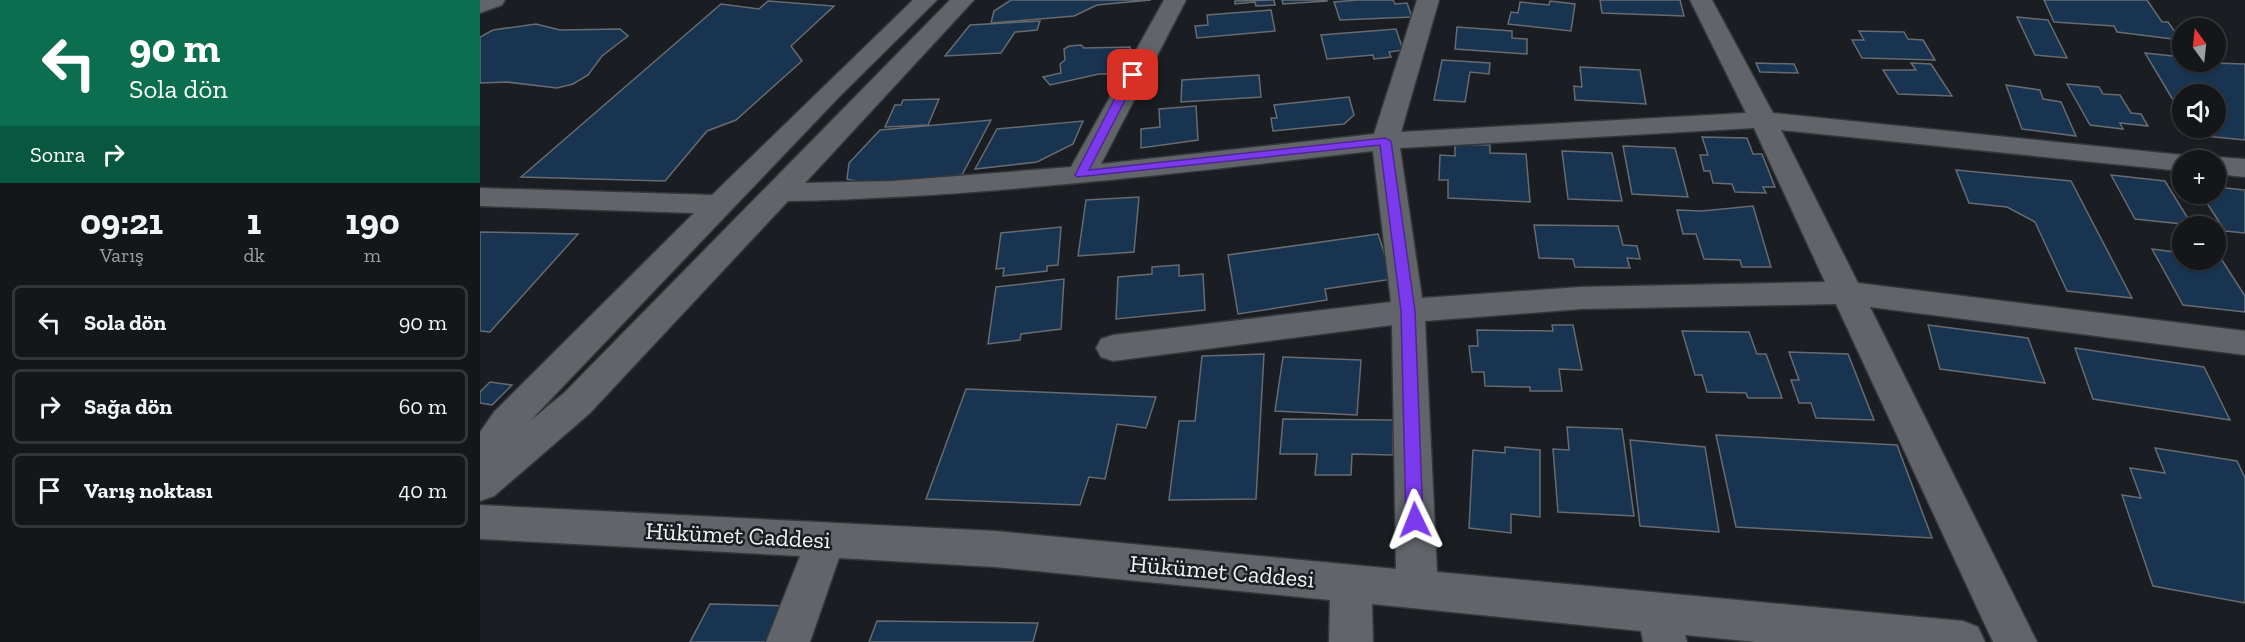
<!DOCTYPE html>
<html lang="tr">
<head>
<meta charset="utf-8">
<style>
  :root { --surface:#14161a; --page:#212327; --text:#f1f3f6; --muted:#9d9fa2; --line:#333539 }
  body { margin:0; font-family:"Zilla Slab",serif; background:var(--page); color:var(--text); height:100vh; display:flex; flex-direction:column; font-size:22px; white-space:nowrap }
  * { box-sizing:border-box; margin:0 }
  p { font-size:20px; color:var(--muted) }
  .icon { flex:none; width:33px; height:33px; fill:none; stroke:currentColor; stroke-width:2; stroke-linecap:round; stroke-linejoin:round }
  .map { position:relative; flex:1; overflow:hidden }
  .drawer { display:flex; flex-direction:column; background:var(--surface); width:480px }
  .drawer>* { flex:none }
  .guide { background:#0b6e4f; color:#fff; overflow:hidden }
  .needle { width:39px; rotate:345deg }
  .controls { position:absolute; left:1692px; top:18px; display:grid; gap:12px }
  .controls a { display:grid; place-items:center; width:54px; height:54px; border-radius:50%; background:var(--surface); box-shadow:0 2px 4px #0004,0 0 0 2px var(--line); font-size:30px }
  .pin { position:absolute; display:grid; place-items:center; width:51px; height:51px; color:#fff; margin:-26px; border-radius:12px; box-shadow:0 3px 9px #0006 }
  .me { position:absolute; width:66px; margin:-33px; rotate:358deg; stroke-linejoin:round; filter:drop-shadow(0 0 4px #0008) }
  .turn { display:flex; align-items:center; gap:21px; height:126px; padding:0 30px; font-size:27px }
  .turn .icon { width:78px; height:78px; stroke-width:2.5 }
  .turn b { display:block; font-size:42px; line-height:51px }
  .then { display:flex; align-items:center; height:57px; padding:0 30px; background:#0003; gap:12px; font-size:22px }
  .eta { display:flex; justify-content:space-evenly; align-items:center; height:102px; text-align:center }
  .eta b { font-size:36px; font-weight:700; line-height:42px }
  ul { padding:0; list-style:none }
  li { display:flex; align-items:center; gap:18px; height:75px; margin:0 12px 9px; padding:0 18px; border:3px solid var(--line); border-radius:9px }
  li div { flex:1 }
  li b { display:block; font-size:22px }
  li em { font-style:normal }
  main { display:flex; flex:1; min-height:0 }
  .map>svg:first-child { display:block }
  .building { fill:#183451; stroke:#676b70; stroke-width:1.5 }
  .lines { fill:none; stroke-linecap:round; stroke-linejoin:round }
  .minor-casing { stroke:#35373a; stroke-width:3 }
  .minor { fill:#61656a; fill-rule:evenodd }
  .route { fill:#7c3aed; stroke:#51269a; stroke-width:1.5 }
  .labels { text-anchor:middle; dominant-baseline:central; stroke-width:5; stroke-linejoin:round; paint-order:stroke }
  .near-street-label { font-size:24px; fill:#f0f3f5; stroke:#1a1e22 }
</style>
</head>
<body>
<main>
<section class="drawer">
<div class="guide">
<div class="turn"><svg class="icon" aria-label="left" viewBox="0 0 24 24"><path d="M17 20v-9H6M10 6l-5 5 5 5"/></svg><div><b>90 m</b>Sola dön</div></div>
<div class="then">Sonra<svg class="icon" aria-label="right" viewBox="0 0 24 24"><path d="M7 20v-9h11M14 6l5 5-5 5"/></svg></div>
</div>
<div class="eta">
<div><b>09:21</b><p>Varış</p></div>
<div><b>1</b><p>dk</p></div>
<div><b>190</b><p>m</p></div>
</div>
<ul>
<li><svg class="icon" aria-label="left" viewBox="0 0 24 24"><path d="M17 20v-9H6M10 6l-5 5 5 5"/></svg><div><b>Sola dön</b></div><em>90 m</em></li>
<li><svg class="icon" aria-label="right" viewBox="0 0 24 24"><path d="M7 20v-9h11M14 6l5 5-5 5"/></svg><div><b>Sağa dön</b></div><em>60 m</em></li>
<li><svg class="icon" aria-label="arrive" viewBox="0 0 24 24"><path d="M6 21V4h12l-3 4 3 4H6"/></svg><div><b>Varış noktası</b></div><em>40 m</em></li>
</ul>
</section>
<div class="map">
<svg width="1765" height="642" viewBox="0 0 1765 642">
  <rect width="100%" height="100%" fill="#1a1e22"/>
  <!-- building -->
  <g class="building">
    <path d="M531 0H671L617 5 594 16 511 23 514 11Z"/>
    <path d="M794 0 795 5 776 6 775 2 755 4V1Z"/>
    <path d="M802 0H847V1L803 4Z"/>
    <path d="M877 0H913L915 4 927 3 932 17 860 20 854 2Z"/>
    <path d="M1120 0H1200L1204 16 1122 13Z"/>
    <path d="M1564 0H1667L1682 22H1688L1701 40 1637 32 1634 26 1574 22Z"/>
    <path d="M288 1 354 6 311 46 322 61 256 120 227 131 185 181 41 177 241 4 279 9Z"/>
    <path d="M1070 1 1095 4 1091 31 1028 24 1031 12 1038 13 1040 2 1069 5Z"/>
    <path d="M791 10 795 31 717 38 715 26 728 25 727 15Z"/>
    <path d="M1537 17 1568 20 1587 58 1555 55Z"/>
    <path d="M560 21 557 30 535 32 521 53 465 56 490 25Z"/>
    <path d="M56 24 80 30 140 29 148 36 122 56 108 75 93 84 77 88 27 82 0 83V37L13 30Z"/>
    <path d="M977 27 1032 31V38L1047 39V54L975 49Z"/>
    <path d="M916 29 923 50 909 52 911 57 894 59 893 55 847 59 841 35Z"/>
    <path d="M1379 31 1424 32 1428 39 1443 40 1455 60 1382 58 1372 40H1384Z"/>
    <path d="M601 45 604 48 650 47 651 53H644L646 69 642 74H619L570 85 563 77 581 73 580 64 585 60 584 49 589 46Z"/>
    <path d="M1665 53 1702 57V62L1765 64V140L1715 135 1710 128H1736V94H1702V115Z"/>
    <path d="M962 60 1010 63 1009 74 990 72 985 102 954 100Z"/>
    <path d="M1276 63 1314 64 1318 73 1280 72Z"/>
    <path d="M1431 63 1451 64 1472 96 1418 94 1403 70H1436Z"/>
    <path d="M1100 67 1160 70 1166 104 1095 100 1094 86 1102 87Z"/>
    <path d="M779 75 781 97 701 102 702 80Z"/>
    <path d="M1587 84 1619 87 1623 94 1640 95 1651 113 1661 114 1668 126 1640 123 1643 129 1610 125Z"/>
    <path d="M1526 85 1560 90 1563 99 1581 102 1596 136 1542 129Z"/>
    <path d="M869 97 874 115 864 124 793 131 791 118H797L794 105Z"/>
    <path d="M459 99 448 125 405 127 415 105H421L423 100Z"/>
    <path d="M716 106 718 140 661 148V129L680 127 679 109Z"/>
    <path d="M511 120 482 175 411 182H378L367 179 369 163 400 130Z"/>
    <path d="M603 121 593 144 557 162 495 169 517 129Z"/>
    <path d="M1222 137 1267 138 1273 154H1282L1295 187H1283L1286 193 1255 192 1252 184 1233 183 1230 171H1224L1220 155H1228Z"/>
    <path d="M975 144 1010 145V153L1046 154 1050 202 968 198V180H959L960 155 975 156Z"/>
    <path d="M1143 146 1195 148 1208 197 1152 194Z"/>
    <path d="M1082 151 1132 153 1142 201 1088 199Z"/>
    <path d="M1476 170 1591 181 1652 298 1587 291 1555 222 1527 207 1489 203Z"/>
    <path d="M1631 175 1685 181 1712 225 1655 219Z"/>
    <path d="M1736 187 1765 190V233L1745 231 1721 194H1736Z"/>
    <path d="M659 197 654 252 598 256 606 200Z"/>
    <path d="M1273 206 1291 267H1262L1260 260 1224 259 1216 234H1203L1197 210 1222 211Z"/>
    <path d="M1054 225 1138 226 1143 245 1157 246 1160 259 1147 258 1150 268 1095 267 1093 259 1059 258Z"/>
    <path d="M581 227 578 265 567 266V271L523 276 524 268 516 269 521 233Z"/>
    <path d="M0 232 98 234 10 332 0 331Z"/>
    <path d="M898 234 913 279 845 289 847 300 758 314 748 255Z"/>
    <path d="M1672 249 1702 253V260H1736V256L1740 257 1765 296V312L1703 305Z"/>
    <path d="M699 265V276L723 274 725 310 636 319 638 277 672 274V267Z"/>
    <path d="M584 279 581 329 541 334 540 340 508 344 516 287Z"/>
    <path d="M1072 325H1093L1102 370 1079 369 1082 391H1050V387L1005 386 1004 372H992L989 346H998L997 330 1073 331Z"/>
    <path d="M1448 325 1548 338 1565 383 1460 369Z"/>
    <path d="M1202 331 1269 332 1277 354H1286L1302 398H1268L1266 393 1227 392 1222 375H1215Z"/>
    <path d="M1595 348 1724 367 1750 420 1613 399Z"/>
    <path d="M1309 352 1368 354 1394 420 1336 418 1331 403H1319L1311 380H1319Z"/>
    <path d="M784 354 776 499 689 500 699 421H715L722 356Z"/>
    <path d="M803 357 881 360 877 415 795 411Z"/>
    <path d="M10 382 32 385 12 405 0 403V392Z"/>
    <path d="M486 389 676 397 666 428 637 424 625 479 609 477 600 505 446 499Z"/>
    <path d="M803 419 913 420V455L872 454 871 475H835L837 454H800Z"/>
    <path d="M1087 427 1142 429 1154 516 1078 512 1073 449 1089 450Z"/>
    <path d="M1236 435 1417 445 1452 538 1256 527Z"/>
    <path d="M1150 440 1225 447 1239 532 1160 526Z"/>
    <path d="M1025 447 1060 450V517L1031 514V533L989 528 993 450 1025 453Z"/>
    <path d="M1675 448 1757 461 1765 478V603L1673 586 1642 495 1661 498 1650 468 1685 473Z"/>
    <path d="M230 604 311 606 294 642H210Z"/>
    <path d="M397 621 558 623 553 642H389Z"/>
  </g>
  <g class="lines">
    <!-- minor casing -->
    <g class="minor-casing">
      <g id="minor">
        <path d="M0 0H25L22 5 0 13Z"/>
        <path d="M433 0H457L360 96 50 421 84 393 470 0H494L325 183 413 181 591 167 684 0H706L621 164 894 134 937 0H959L921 132 1266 113 1210 0H1232L1293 113 1702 155 1714 160H1702V171L1301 130 1378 283 1765 331V355L1390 307 1557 642H1513L1356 304 1101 309 945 321 957 572 1483 621 1498 627 1505 642H1276L1205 635 1207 642H1163L1161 631 892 604 893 642H849L850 600 515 567 359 558 330 642H286L320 556 0 539V505L515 531 916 569 912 325 633 361 621 357 616 348 621 339 633 335 911 302 893 151C698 173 504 197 308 201L110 413 14 496 0 501V432L14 412 214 213 0 206V188L232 195ZM1274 128 1345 282 1101 287 942 298 920 148Z"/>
        <path d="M1736 157 1765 159V177L1736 174V160H1726Z"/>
      </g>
    </g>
    <!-- minor -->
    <use href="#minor" class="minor"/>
  </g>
  <!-- route -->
  <path class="route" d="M653 72 658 75 609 170 905 138 911 141 935 311 943 520 940 525H929L926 520 921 311 900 145 597 177 595 175 647 75Z"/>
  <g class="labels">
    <!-- near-street labels -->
    <g class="near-street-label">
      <text transform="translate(258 535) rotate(3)">Hükümet Caddesi</text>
      <text transform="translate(742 571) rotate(5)">Hükümet Caddesi</text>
    </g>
  </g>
</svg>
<div class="controls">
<a><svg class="needle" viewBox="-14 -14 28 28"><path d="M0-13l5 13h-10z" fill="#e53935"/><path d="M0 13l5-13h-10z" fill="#9d9fa2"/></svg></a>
<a><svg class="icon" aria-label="sound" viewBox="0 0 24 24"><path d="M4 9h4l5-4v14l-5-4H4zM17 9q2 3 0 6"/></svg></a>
<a>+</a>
<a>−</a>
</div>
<div class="pin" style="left:653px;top:75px;background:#d93025"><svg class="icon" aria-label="arrive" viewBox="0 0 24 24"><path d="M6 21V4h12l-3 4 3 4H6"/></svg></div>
<svg class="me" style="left:935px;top:520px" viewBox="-20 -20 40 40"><path d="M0-17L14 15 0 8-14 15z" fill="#7c3aed" stroke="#fff" stroke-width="4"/></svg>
</div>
</main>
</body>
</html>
